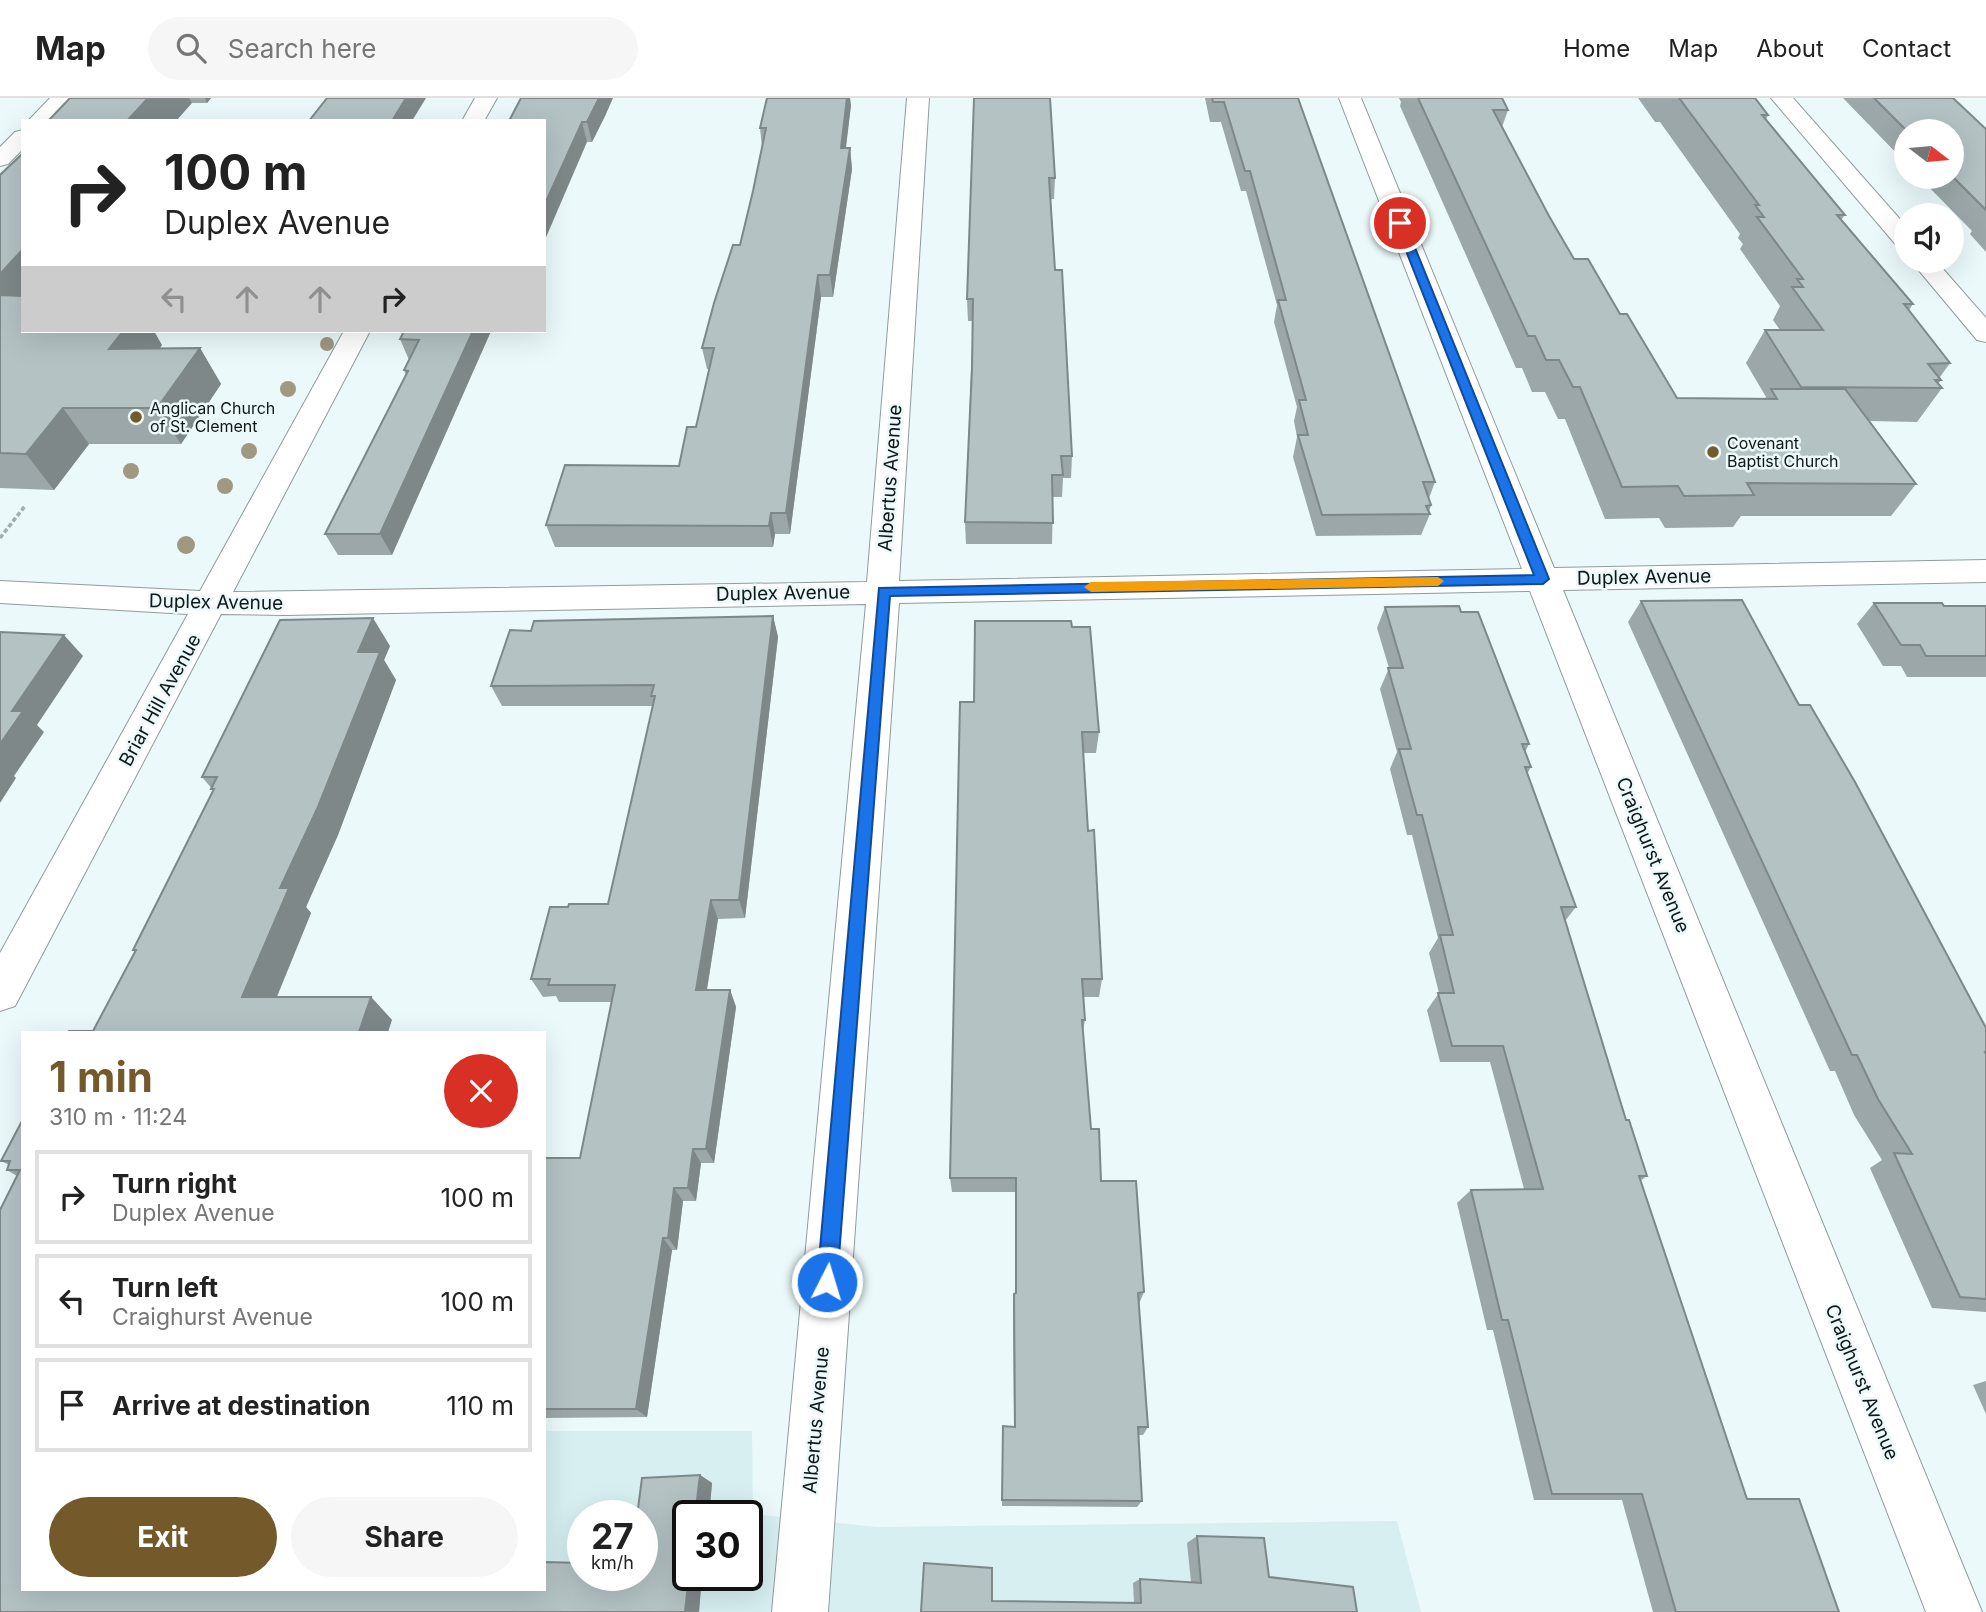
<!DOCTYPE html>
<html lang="en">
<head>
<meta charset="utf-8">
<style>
  :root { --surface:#fff; --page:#f6f6f6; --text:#222; --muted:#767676; --line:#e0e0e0; --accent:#74592b }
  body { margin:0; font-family:Inter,sans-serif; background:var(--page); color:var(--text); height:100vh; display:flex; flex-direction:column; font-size:26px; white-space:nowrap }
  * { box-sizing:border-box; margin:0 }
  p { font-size:23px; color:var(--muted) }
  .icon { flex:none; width:38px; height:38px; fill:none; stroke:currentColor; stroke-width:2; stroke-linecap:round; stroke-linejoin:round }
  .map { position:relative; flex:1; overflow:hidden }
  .side { position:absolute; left:21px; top:933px; width:525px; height:560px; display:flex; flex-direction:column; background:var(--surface); border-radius:0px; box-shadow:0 7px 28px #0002 }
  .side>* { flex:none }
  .hud { position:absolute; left:21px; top:21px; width:525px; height:214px; border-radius:0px; box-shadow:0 7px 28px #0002; background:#fff; color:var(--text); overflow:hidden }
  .needle { width:46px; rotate:106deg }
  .tools { position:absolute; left:1894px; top:21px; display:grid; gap:14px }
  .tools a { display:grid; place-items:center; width:70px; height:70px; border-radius:50%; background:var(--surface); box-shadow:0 7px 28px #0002; font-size:35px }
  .speed { position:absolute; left:567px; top:1402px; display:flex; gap:14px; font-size:35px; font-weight:700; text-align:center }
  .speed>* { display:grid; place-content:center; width:91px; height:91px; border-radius:50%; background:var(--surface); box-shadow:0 7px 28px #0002; line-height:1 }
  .speed small { font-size:18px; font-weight:400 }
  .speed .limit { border:4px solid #111; border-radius:10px; background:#fff; color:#111 }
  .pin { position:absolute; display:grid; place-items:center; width:60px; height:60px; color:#fff; margin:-30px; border:4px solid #fff; border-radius:50%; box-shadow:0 2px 7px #0007 }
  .me { position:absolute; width:77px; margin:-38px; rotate:5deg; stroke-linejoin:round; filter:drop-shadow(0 0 5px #0008) }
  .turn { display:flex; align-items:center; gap:24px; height:147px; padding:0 28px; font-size:32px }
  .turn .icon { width:91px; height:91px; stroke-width:2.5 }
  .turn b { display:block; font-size:49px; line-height:60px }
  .lanes { display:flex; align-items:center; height:66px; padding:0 28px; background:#0003; justify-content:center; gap:35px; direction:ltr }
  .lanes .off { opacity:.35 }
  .round { display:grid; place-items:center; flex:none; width:74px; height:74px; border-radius:37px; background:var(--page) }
  .overview { display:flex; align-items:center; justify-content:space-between; height:119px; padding:0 28px }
  h1 { font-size:42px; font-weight:700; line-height:52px; color:var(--accent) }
  .button { display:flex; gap:14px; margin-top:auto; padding:14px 28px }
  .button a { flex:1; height:80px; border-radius:42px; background:var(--accent); color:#fff; font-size:28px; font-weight:700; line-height:80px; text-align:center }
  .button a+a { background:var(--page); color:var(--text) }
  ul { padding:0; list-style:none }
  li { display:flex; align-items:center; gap:21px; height:94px; margin:0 14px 10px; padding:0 14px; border:4px solid var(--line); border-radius:0px }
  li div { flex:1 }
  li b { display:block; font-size:26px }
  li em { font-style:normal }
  header { display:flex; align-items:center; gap:42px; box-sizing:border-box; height:98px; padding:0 35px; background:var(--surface); border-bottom:2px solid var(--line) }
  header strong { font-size:33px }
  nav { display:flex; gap:38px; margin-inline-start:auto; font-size:24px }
  .search { width:490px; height:63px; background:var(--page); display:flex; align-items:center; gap:18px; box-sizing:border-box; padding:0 24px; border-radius:38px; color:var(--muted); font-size:26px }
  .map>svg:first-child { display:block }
  .built { fill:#d7eff1; fill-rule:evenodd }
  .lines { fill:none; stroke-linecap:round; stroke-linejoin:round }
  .street-casing { stroke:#8f9c9d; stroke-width:2 }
  .path { stroke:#a2adad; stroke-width:3.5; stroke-dasharray:4.5 2.5; stroke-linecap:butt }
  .street { fill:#fff; fill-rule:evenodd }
  .tree { fill:#a09880 }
  .wall { fill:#9ba7a8 }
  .shaded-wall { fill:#7e8888 }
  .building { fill:#b4c2c3; stroke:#7e8888; stroke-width:2 }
  .route { fill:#1a73e8; stroke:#114b97; stroke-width:2 }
  .slow { fill:#f59e0b }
  .poi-dot { fill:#74592b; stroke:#ebf9fa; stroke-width:2.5 }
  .labels { text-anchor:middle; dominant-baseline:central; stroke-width:5; stroke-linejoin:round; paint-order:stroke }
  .far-poi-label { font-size:16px; fill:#111616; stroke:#ebf9fa; text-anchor:start }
  .street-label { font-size:19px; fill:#111616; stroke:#ebf9fa }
</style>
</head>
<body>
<header>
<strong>Map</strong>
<div class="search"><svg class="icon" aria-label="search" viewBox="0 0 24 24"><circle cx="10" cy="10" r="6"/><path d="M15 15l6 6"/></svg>Search here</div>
<nav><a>Home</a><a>Map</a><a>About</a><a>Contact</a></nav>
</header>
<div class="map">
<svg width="1986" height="1514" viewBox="0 0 1986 1514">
  <rect width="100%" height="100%" fill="#ebf9fa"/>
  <!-- built -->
  <path class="built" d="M0 1333 23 1491H544V1333H752L753 1416 877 1429 1397 1423 1421 1514H0ZM583 1418H642V1477H583ZM688 1418H747V1477H688Z"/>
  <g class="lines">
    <!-- street casing -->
    <g class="street-casing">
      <g id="street">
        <path d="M50 0H73L51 23H28Z"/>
        <path d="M475 0H497L484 23H462Z"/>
        <path d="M907 0H929L899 483 1522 471 1339 0H1361L1554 470 1986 462V484L1563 492 1982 1514H1926L1530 493 899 505 828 1514H772L866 506 286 517 221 516 15 908 0 913V855L188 516 0 505V483L200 493 344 233H370L233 494 867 484Z"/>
        <path d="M1771 0H1793L1906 128V150L1897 148Z"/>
        <path d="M23 32V51L8 66 0 68V49L15 34Z"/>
        <path d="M1911 163H1936L1986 220V244L1977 242Z"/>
      </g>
    </g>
    <!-- path -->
    <path class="path" d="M0 440 25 408"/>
    <!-- street -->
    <use href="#street" class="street"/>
  </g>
  <!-- trees -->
  <g class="tree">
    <circle cx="327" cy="246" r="7"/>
    <circle cx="288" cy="291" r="8"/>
    <circle cx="249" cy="353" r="8"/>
    <circle cx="131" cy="373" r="8"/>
    <circle cx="225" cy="388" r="8"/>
    <circle cx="186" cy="447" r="9"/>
  </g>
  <!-- wall -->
  <g class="wall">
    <path d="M70 0H211L207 5H192Z"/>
    <path d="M521 0 606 16 592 44H587Z"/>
    <path d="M974 0 1055 80 1054 101H1051L1055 172 1072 358 1071 380H1063L1062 399H1053L1052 446H966L965 424 973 223H968L967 201Z"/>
    <path d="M1205 0H1298L1435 384 1429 400 1431 407 1429 414 1430 416 1421 437 1316 438 1293 359 1297 339 1294 323 1297 309 1274 224 1277 207 1246 93H1241L1221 24H1210Z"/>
    <path d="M1399 0H1502L1508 12 1502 29 1549 118 1574 161 1620 216 1677 300 1765 301 1766 299 1746 265 1765 232H1780L1773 222 1780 208 1740 151 1743 146 1738 140 1740 136 1660 24H1655L1638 0H1755L1768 17 1766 22 1845 117 1841 122 1913 206 1909 212 1950 265 1940 279 1941 282 1938 286 1942 290 1917 324 1870 323 1916 386 1891 418H1741L1733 429 1665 430 1659 420 1605 421 1565 321H1558L1545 294H1532L1522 270H1516L1400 8 1401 4Z"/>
    <path d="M1843 0H1953L1986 31V154L1970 136 1972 133 1919 79H1951V33H1906V65Z"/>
    <path d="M851 7 846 50H850L852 71 833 199H821L790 436H775L773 449H555L546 427 679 368 696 329 709 271H707L702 250 740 147 753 93 762 49 760 30Z"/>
    <path d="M0 77 23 233 162 247 160 250H200L221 286 181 346H89L54 392 0 390Z"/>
    <path d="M404 233H491L392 457H338L325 436 406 277 404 272 409 262 400 241Z"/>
    <path d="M1641 503 1799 607 1986 930V1214L1932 1210 1870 1070 1882 1062 1854 1017 1835 973H1830L1628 524Z"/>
    <path d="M1874 505 1944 508H1986V579H1907L1901 568H1883L1857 526Z"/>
    <path d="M1385 509 1461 514 1529 646 1525 654 1531 669 1527 676 1576 809 1565 823 1626 1022 1647 1078 1640 1083 1747 1401 1839 1514H1653L1622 1402H1534L1493 1232H1487L1457 1105 1471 1092 1524 1091 1490 964H1440L1427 912 1439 895 1429 855 1438 840 1412 737H1407L1390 671 1397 654 1380 591 1389 570 1377 530Z"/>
    <path d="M773 518 778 539 745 820 718 821 707 892H730L736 909 714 1065H701L696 1103H683L677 1152H672L647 1319 544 1320V1060H580L612 904H559L556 898 543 899 531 881 608 806 653 608H502L491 588 531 533Z"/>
    <path d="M1072 529 1099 634 1096 655H1083L1088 733 1102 881 1099 899H1083L1085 922 1083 933 1091 1031 1101 1083 1144 1194 1139 1206 1148 1329 1143 1337H1139L1142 1403 1137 1409 1002 1408 1003 1328 1014 1329 1013 1207 1014 1196 1016 1195 1015 1094H952L950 1080 974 604Z"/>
    <path d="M390 548 384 562 396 582 338 737 306 809 311 815 277 899H371L392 922 93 933 135 854 133 852 213 692 202 679Z"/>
    <path d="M23 1021V1491L642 1477 700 1377 712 1385 709 1418H688V1477H702L699 1514H0L17 1078 7 1072 9 1067 1 1063Z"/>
    <path d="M1986 1283V1316L1973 1287Z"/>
    <path d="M1197 1438 1269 1479 1357 1514 992 1503 1134 1505 1133 1485 1140 1481 1191 1484 1187 1445Z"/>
  </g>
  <!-- shaded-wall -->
  <g class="shaded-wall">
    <path d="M148 0H189L192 5 176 23H127Z"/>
    <path d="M205 0H211L207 5Z"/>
    <path d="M406 0H426L412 23H392Z"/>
    <path d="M599 0H613L606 16 592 44 587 24Z"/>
    <path d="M847 0H850L851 7 843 71 841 50Z"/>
    <path d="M582 24 587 44 544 144V108Z"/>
    <path d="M850 50 852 71 833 199 830 177Z"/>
    <path d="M23 151V214L0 222V176Z"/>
    <path d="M818 177 821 199 790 436 786 415Z"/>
    <path d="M123 233H154L162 247 133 287 109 251Z"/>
    <path d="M473 233H491L392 457 380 436Z"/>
    <path d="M200 250 221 286 181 346 157 310Z"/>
    <path d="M63 310 89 346 54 392 26 356Z"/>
    <path d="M771 415 775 436 773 449 769 428Z"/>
    <path d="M773 518 778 539 745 820 739 802Z"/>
    <path d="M373 520 390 548 384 562 396 582 338 737 306 809 311 815 267 922 242 899 280 790 358 554Z"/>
    <path d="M64 537 83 558 37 627 44 634 14 678 16 680 0 705V646L12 613Z"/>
    <path d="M711 802 718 821 704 909 696 892Z"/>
    <path d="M730 892 736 909 714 1065 706 1051Z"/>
    <path d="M371 899 392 922 388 934H359Z"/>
    <path d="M693 1051 701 1065 696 1103 688 1090Z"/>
    <path d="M674 1090 683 1103 677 1152 668 1140Z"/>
    <path d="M663 1140 672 1152 647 1319 636 1311Z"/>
    <path d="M700 1377 712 1385 709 1418H695Z"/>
    <path d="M689 1477H702L699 1514H685Z"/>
  </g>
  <!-- building -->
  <g class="building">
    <path d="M70 0H148L127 23H48Z"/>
    <path d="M327 0H406L392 23H309Z"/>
    <path d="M521 0H599L587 24H582L544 108V23H509Z"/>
    <path d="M767 0H847L841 50H850L830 177H818L786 415H771L769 428 546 427 565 367 679 368 687 329H696L714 250H702L714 205 733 147H740L753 93 766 30H760Z"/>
    <path d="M974 0H1050L1055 80H1049L1055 172H1062L1072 358H1061L1063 377H1052L1053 425 965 424 972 270 973 201H967Z"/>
    <path d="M1212 0H1298L1435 384H1423L1431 407 1426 408 1430 416 1322 417 1298 337H1308L1299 302H1306L1278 202H1286L1250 73H1245L1224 4H1213Z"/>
    <path d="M1418 0H1502L1508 12H1493L1549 118 1574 161H1588L1620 216H1627L1677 300 1777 301 1771 291H1845L1916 386 1747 385 1754 397 1684 398 1678 388 1622 389 1580 289H1573L1559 262H1546L1535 238H1528Z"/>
    <path d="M1679 0H1755L1768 17H1762L1845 117H1837L1913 206H1904L1950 265 1928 266 1941 282H1935L1942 290 1801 289 1765 232H1823L1792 189H1803L1797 181H1803L1757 119H1764L1755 107H1759Z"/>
    <path d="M1874 0H1953L1986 31V112L1951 77V33H1907Z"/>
    <path d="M23 55V151L0 176V77Z"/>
    <path d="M0 197 23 198V233H123L109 251 200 250 157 310H63L26 356 0 355Z"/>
    <path d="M404 233H473L380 436H325L408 273 404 272 419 242 400 241Z"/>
    <path d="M1742 502 1799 607H1810L1855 684 1986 930V954H1985L1986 956V1201L1960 1199 1894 1055 1912 1056 1878 1001 1857 957H1852L1641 503Z"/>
    <path d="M1874 505H1942L1944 508H1986V558H1926L1920 547H1901Z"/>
    <path d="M1459 508 1461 514H1478L1529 646H1522L1531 669H1525L1576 809H1561L1626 1022H1629L1647 1078H1639L1747 1401H1799L1839 1514H1676L1642 1396H1552L1508 1222H1502L1471 1092 1543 1091 1503 948H1452L1438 895H1454L1440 837H1453L1422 717H1417L1399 651H1411L1388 570H1403L1385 509Z"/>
    <path d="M773 518 739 802H711L696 892H730L706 1051H693L688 1090H674L668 1140H663L636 1311H544V1060H580L615 887H548L550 881H531L550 809H568L569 806H608L655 598H651L654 587 491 588 510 532 531 533 534 523Z"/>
    <path d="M373 520 358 554H380L317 711 280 790H289L242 899H371L359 934H68L69 933H93L136 852H133L214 691H211L217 679H202L280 522Z"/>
    <path d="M975 523H1071L1072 529H1090L1099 634H1082L1088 733 1094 732 1102 881H1082L1085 922H1082L1091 1031H1099L1101 1083H1136L1144 1194 1138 1195 1148 1329H1138L1142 1403 1002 1402 1003 1328 1015 1329 1014 1196 1016 1195V1080H950L960 604H974Z"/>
    <path d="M0 534 64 537 12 613H23L0 646Z"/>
    <path d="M23 1021V1491H544V1464L583 1465V1477H642V1418H637L642 1380 700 1377 695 1418H688V1477H689L685 1514H0V1112L20 1072H7L10 1063H1Z"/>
    <path d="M1197 1438 1264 1440 1269 1479 1353 1489 1357 1514H921L924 1465 992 1470V1503L1141 1505 1140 1481 1201 1485Z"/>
  </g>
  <!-- route -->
  <path class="route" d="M1396 123 1405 125 1549 481 1543 486 890 498 837 1184 834 1191 827 1194 820 1191 817 1184 879 490 1534 477 1395 125Z"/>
  <!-- slow -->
  <path class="slow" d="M1438 479 1444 483 1438 488 1091 494 1084 489 1091 484Z"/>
  <!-- markers -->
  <g class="poi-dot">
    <circle cx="136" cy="319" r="7"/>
    <circle cx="1713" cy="354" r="7"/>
  </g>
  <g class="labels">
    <!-- far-poi labels -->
    <g class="far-poi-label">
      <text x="150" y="310">Anglican Church<tspan x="150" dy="18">of St. Clement</tspan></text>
      <text x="1727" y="345">Covenant<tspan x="1727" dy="18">Baptist Church</tspan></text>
    </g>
    <!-- street labels -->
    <g class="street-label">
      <text transform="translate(890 380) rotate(-86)">Albertus Avenue</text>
      <text transform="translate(1644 479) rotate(-1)">Duplex Avenue</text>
      <text transform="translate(783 495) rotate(-1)">Duplex Avenue</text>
      <text transform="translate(216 504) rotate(1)">Duplex Avenue</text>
      <text transform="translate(160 602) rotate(-61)">Briar Hill Avenue</text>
      <text transform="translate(1653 757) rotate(68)">Craighurst Avenue</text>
      <text transform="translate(1862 1284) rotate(68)">Craighurst Avenue</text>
      <text transform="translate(816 1322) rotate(-85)">Albertus Avenue</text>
    </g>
  </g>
</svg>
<div class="tools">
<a><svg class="needle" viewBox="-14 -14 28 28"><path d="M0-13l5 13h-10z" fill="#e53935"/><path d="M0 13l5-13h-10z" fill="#767676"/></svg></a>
<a><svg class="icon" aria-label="sound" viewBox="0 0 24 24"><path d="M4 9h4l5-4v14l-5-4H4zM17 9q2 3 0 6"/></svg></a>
</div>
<div class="speed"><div>27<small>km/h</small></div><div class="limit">30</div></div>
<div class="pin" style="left:1400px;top:125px;background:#d93025"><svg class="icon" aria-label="arrive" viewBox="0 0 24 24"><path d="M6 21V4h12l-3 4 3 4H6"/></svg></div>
<svg class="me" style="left:827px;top:1184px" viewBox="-20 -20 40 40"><circle r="17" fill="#1a73e8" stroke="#fff" stroke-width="3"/><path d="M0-11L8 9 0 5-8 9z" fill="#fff"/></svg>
<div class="hud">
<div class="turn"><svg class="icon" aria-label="right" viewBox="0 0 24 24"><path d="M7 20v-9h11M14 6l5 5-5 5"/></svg><div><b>100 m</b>Duplex Avenue</div></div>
<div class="lanes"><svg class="icon off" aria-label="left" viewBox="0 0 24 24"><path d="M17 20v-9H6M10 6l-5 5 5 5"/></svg><svg class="icon off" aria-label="ahead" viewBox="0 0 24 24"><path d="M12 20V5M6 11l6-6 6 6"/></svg><svg class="icon off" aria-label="ahead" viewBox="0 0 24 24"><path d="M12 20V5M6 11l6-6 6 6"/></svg><svg class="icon" aria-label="right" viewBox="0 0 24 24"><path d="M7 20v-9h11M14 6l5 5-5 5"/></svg></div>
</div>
<section class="side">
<div class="overview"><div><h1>1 min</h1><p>310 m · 11:24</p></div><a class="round" style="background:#d93025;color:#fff"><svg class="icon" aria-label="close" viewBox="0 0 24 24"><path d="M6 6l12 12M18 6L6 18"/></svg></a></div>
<ul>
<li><svg class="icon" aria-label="right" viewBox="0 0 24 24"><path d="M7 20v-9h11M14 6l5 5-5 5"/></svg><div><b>Turn right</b><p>Duplex Avenue</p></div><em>100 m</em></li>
<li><svg class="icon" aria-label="left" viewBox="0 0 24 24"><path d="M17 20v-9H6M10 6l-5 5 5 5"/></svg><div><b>Turn left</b><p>Craighurst Avenue</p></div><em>100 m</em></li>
<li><svg class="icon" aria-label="arrive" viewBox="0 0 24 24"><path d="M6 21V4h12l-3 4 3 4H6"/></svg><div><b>Arrive at destination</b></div><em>110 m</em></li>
</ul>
<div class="button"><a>Exit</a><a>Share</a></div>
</section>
</div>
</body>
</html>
